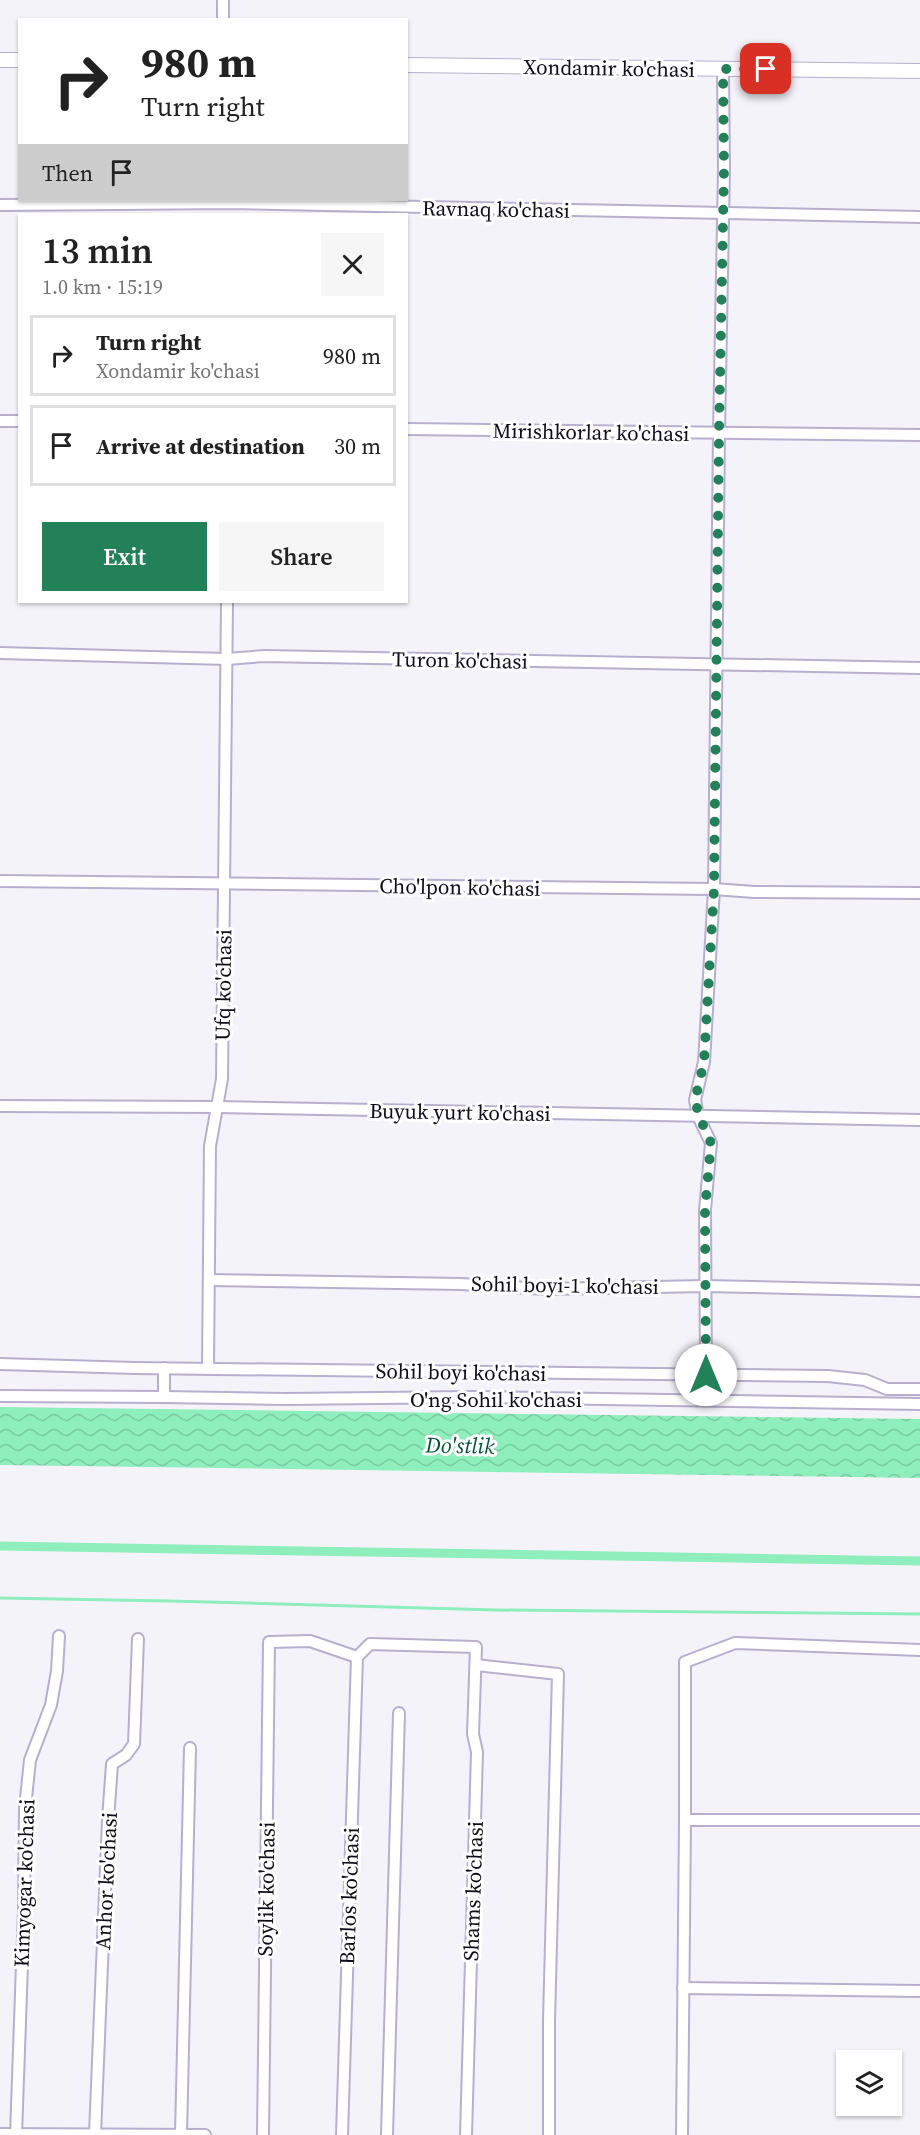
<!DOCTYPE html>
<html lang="en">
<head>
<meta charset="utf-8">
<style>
  :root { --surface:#fff; --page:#f6f6f6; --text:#222; --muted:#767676; --line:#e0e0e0; --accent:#228159 }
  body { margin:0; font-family:"Source Serif 4",serif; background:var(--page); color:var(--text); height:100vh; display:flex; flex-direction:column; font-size:22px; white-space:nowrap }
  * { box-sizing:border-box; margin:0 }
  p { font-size:20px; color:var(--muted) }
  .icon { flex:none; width:33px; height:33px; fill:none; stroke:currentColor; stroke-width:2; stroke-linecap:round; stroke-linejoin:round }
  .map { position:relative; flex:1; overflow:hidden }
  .sheet { position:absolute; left:18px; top:213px; width:390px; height:390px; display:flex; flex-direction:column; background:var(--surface); border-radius:0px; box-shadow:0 2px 4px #0004 }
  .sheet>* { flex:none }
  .top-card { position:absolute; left:18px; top:18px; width:390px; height:183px; border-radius:0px; box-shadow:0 2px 4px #0004; background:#fff; color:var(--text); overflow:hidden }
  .buttons { position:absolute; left:836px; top:2050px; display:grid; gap:12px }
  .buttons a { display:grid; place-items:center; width:66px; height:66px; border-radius:0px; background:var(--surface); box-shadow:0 2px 4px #0004; font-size:30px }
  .pin { position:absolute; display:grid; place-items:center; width:51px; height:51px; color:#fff; margin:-26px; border-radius:12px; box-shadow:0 3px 9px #0006 }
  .me { position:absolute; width:66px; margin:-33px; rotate:0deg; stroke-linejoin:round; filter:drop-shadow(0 0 4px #0008) }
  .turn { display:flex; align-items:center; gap:21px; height:126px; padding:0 24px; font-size:27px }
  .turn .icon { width:78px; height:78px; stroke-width:2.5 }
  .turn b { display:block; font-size:42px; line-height:51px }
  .then { display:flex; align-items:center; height:57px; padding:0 24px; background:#0003; gap:12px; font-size:22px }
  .round { display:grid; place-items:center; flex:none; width:63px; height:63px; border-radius:0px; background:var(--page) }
  .headline { display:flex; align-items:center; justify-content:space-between; height:102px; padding:0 24px }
  h1 { font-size:36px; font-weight:600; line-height:45px }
  .action { display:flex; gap:12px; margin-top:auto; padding:12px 24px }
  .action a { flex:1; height:69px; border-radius:0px; background:var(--accent); color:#fff; font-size:24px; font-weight:600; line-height:69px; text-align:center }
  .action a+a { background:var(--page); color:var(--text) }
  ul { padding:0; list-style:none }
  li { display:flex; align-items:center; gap:18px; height:81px; margin:0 12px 9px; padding:0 12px; border:3px solid var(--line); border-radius:0px }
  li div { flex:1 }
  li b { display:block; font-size:22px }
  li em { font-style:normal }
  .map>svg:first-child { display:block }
  .water { fill:url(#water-waves) }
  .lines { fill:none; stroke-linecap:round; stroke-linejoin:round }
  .stream { stroke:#8eeebc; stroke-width:3 }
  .canal { stroke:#8eeebc; stroke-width:9 }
  .minor-casing { stroke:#b8afce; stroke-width:14 }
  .secondary-casing { stroke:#b8afce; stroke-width:16 }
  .minor { stroke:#fff; stroke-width:10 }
  .secondary { stroke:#fff; stroke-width:14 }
  .route { stroke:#228159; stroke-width:10; stroke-dasharray:0 18 }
  .labels { text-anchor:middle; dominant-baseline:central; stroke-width:6; stroke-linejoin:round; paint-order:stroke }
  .street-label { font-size:21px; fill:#100d18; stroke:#fff }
  .water-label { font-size:22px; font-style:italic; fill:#025335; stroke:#fff }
</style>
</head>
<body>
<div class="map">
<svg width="920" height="2135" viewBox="0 0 920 2135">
  <defs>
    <pattern id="water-waves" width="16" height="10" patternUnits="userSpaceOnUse" patternTransform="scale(1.5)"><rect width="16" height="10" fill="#8eeebc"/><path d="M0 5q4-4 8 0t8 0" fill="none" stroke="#79cba1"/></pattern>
  </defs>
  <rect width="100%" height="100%" fill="#f5f3fa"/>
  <!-- water -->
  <path class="water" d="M0 1407 920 1419V1478L0 1465Z"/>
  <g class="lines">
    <!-- stream -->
    <path class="stream" d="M0 1598 170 1601 496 1610 920 1614"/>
    <!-- canal -->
    <path class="canal" d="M0 1546 920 1561"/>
    <!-- minor casing -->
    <g class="minor-casing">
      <g id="minor">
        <path d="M223 20V0"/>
        <path d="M0 205 230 203 920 217"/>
        <path d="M0 421H20"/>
        <path d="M406 429 920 435"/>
        <path d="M0 653 227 659 264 656 920 668"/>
        <path d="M0 881 714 889 754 892 920 893"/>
        <path d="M0 1106 218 1107 920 1120"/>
        <path d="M209 1280 461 1284 545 1289 706 1286 920 1291"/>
        <path d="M0 1364 135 1368 828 1376 865 1380 887 1389H920"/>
        <path d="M208 1368 210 1146 222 1079 227 602"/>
        <path d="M706 1375 705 1210 711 1143 698 1116 695 1100 704 1062 714 889 719 433 724 169 723 69"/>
        <path d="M0 1396 164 1397 286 1399 470 1397 920 1404"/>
        <path d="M164 1397V1368"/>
        <path d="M476 1665 558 1674 549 2021V2135"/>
        <path d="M685 1820H920"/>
        <path d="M683 1988 920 1991"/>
        <path d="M0 2134 205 2135"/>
        <path d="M95 2134 108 1820 112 1764 126 1755 134 1744 138 1639"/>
        <path d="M181 2134 190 1748"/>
        <path d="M16 2135 24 1908 25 1808 30 1760 51 1705 57 1671 59 1636"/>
        <path d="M263 2135 269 1642 310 1641 357 1657 370 1644 476 1647 473 1734 477 1752 466 2135"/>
        <path d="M342 2135 357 1657"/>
        <path d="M387 2135 399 1713"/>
        <path d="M682 2135 685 1820V1662L735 1643 920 1650"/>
      </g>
    </g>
    <!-- secondary casing -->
    <g class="secondary-casing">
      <g id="secondary">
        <path d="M0 60H20"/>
        <path d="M406 65 920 71"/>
      </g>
    </g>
    <!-- minor -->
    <use href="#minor" class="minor"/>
    <!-- secondary -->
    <use href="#secondary" class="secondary"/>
  </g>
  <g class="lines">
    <!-- route -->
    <path class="route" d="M706 1375 705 1210 711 1143 699 1116 695 1100 704 1062 714 889 719 433 724 169 723 69H766"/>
  </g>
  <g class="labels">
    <!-- street labels -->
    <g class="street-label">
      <text transform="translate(609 68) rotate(1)">Xondamir ko'chasi</text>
      <text transform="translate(496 209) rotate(1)">Ravnaq ko'chasi</text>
      <text transform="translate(591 432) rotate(1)">Mirishkorlar ko'chasi</text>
      <text transform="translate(460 660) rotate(1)">Turon ko'chasi</text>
      <text transform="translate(460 887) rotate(1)">Cho'lpon ko'chasi</text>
      <text transform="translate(223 985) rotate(-89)">Ufq ko'chasi</text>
      <text transform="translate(460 1112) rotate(1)">Buyuk yurt ko'chasi</text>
      <text transform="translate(565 1285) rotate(1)">Sohil boyi-1 ko'chasi</text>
      <text transform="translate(461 1372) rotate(1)">Sohil boyi ko'chasi</text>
      <text x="496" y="1399">O'ng Sohil ko'chasi</text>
      <text transform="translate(106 1881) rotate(-87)">Anhor ko'chasi</text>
      <text transform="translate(24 1883) rotate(-88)">Kimyogar ko'chasi</text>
      <text transform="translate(266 1889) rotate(-89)">Soylik ko'chasi</text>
      <text transform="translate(473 1891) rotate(-88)">Shams ko'chasi</text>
      <text transform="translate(349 1896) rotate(-88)">Barlos ko'chasi</text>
    </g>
    <!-- water labels -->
    <g class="water-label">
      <text transform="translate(460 1445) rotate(1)">Do'stlik</text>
    </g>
  </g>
</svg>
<div class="buttons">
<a><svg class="icon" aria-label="layers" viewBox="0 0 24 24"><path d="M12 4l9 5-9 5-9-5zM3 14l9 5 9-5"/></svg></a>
</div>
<div class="pin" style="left:766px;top:69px;background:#d93025"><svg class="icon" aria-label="arrive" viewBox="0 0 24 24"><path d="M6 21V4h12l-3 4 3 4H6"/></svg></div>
<svg class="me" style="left:706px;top:1375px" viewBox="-20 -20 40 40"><circle r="19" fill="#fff"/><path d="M0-13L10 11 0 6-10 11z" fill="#228159"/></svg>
<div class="top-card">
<div class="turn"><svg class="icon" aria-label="right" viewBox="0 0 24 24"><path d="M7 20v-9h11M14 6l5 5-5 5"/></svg><div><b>980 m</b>Turn right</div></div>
<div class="then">Then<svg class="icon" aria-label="arrive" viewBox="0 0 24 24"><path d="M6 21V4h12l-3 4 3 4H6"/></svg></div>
</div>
<section class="sheet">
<div class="headline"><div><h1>13 min</h1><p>1.0 km · 15:19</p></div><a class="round"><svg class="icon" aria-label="close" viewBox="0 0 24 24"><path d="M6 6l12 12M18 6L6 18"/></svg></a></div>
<ul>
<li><svg class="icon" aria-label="right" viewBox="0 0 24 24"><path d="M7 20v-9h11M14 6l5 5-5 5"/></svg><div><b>Turn right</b><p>Xondamir ko'chasi</p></div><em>980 m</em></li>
<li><svg class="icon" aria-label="arrive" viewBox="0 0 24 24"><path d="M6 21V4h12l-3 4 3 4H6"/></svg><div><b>Arrive at destination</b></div><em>30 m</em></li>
</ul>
<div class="action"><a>Exit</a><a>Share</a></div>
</section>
</div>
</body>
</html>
